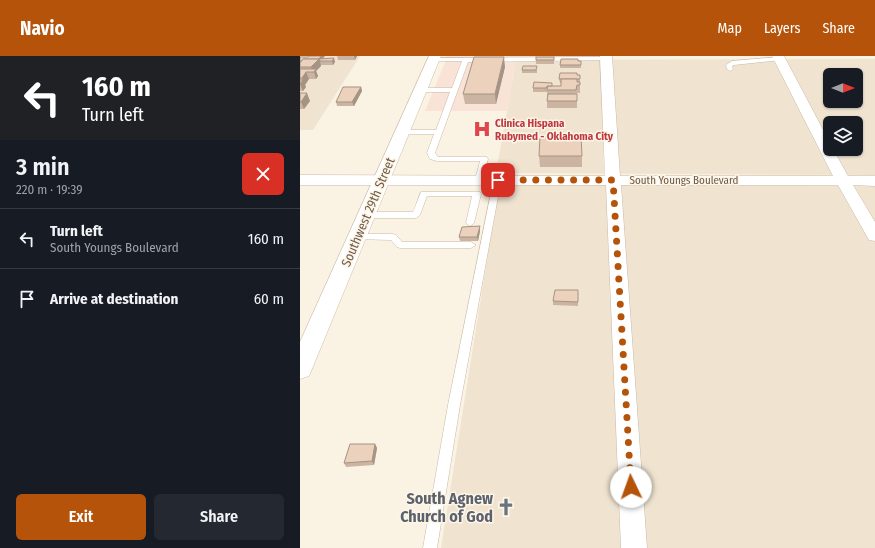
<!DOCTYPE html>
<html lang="en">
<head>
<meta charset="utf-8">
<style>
  :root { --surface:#171b24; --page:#242831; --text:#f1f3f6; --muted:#9ea1a6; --line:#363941; --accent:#b45309 }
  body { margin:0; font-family:"Fira Sans Condensed",sans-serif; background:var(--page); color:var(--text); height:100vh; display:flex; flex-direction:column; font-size:15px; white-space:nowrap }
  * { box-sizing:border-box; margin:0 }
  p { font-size:13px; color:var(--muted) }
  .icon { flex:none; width:22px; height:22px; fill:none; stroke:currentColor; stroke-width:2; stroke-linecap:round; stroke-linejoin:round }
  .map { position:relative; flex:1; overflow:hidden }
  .panel { display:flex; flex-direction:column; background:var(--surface); width:300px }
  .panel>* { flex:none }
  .banner { background:#202124; color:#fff; overflow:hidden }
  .needle { width:26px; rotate:90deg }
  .tools { position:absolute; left:523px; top:12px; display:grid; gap:8px }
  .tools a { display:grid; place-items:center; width:40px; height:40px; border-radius:6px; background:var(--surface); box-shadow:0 1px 3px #0004; font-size:20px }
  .pin { position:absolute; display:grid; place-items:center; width:34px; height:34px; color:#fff; margin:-17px; border-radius:8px; box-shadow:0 2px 6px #0006 }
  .me { position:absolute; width:44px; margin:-22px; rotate:357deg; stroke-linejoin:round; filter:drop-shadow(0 0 3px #0008) }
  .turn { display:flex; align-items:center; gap:14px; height:84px; padding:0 16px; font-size:18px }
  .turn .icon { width:52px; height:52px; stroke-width:2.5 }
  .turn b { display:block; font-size:28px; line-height:34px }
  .round { display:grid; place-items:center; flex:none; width:42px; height:42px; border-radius:6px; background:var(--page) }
  .overview { display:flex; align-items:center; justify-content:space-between; height:68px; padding:0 16px }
  h1 { font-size:24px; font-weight:600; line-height:30px }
  .cta { display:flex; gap:8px; margin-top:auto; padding:8px 16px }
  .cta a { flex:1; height:46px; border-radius:6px; background:var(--accent); color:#fff; font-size:16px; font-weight:600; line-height:46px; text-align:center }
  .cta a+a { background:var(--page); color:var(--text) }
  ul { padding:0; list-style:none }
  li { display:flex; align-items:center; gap:12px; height:60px; padding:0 16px; border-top:1px solid var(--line) }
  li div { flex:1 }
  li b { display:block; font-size:15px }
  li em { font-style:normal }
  header { display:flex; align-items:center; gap:24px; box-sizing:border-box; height:56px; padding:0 20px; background:var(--accent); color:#fff }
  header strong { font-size:19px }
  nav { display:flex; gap:22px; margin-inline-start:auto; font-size:14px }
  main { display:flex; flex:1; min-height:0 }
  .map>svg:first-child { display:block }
  .residential { fill:#f0e4d1; fill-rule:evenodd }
  .commercial { fill:#f9e3d6 }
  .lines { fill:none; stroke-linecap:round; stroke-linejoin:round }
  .service-casing { stroke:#c9baaa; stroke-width:1 }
  .minor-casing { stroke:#c9baaa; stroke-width:1 }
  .secondary-casing { stroke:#cebcaa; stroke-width:1 }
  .service { fill:#fff; fill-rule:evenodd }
  .minor { fill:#fff; fill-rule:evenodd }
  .secondary { fill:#fff; fill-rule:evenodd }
  .wall { fill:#cbb5a2 }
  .shaded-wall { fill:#a59384 }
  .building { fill:#ecd2bc; stroke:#a59384 }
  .route { stroke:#b45309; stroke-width:7; stroke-dasharray:0 12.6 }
  .labels { text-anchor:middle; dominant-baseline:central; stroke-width:3; stroke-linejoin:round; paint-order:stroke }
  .far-health-label { font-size:11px; font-weight:bold; fill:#be3a42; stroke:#fdf6e7; text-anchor:start }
  .far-street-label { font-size:11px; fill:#6e5a4b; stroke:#fdf6e7 }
  .street-label { font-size:13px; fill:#6e5a4b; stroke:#fdf6e7 }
  .near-worship-label { font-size:16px; font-weight:bold; fill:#5b616d; stroke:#fdf6e7; text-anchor:end }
</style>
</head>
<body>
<header>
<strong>Navio</strong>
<nav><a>Map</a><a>Layers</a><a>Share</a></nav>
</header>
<main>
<section class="panel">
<div class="banner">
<div class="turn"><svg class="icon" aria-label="left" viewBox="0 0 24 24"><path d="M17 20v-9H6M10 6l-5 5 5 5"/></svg><div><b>160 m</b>Turn left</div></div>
</div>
<div class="overview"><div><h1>3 min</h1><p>220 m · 19:39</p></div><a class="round" style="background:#d93025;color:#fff"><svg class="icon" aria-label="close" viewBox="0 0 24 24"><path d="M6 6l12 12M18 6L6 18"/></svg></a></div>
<ul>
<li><svg class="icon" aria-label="left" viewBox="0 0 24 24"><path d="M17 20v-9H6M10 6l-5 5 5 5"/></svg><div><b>Turn left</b><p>South Youngs Boulevard</p></div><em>160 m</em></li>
<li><svg class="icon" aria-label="arrive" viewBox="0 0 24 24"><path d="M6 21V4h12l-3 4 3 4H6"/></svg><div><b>Arrive at destination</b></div><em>60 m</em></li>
</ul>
<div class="cta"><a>Exit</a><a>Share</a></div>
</section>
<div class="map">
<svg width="575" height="492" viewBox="0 0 575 492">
  <rect width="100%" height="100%" fill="#faf2e2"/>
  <!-- residential -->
  <g class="residential">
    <path d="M0 0H60L13 74H0Z"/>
    <path d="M575 3V119L196 117 216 4ZM530 19H556V45H530ZM530 67H556V93H530Z"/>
    <path d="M199 128 575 130V492H141Z"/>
  </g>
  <!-- commercial -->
  <g class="commercial">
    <path d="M146 0H297L298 1 146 2Z"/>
    <path d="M146 4H216L207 55H125Z"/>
  </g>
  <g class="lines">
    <!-- service casing -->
    <g class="service-casing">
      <g id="service">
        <path d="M306 1 308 2V4L168 6 135 97 138 101H187L188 103 182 126H176L175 124 180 105H137L130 103 127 97 134 78H102L98 76 102 74H136L150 36H120L117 34 120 32H152L162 5H134L132 4V2Z"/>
        <path d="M479 1 481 2V4L434 9 432 10 433 13 430 15 427 13 426 9 432 5Z"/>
        <path d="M194 122H200L201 124 160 349 137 492H123L148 349Z"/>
        <path d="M121 136H180L181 138 174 167 170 170 166 167 172 140H127L120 159 116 162H67L63 159 67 156H113Z"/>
        <path d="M57 178H93L96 179 102 186H171L176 189 171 192H100L97 191 91 184 54 183 53 181Z"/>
      </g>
    </g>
    <!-- minor casing -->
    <g class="minor-casing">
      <path id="minor" d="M300 0H312L320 120H533L472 0H484L530 87V93H533L548 120H575V130L553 129 575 166V185L569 184 538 129H321L347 492H321L306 129H0V119L305 120Z"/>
    </g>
    <!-- secondary casing -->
    <g class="secondary-casing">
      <path id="secondary" d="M129 0H141L12 313 9 320 0 323V286Z"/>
    </g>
    <!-- service -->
    <use href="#service" class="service"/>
    <!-- minor -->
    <use href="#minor" class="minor"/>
    <!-- secondary -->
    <use href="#secondary" class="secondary"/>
  </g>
  <!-- wall -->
  <g class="wall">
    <path d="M37 0H57L55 4H38Z"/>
    <path d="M0 1 23 3 35 6 33 9H21V10L16 15 18 20 16 23H9L5 29 6 31 3 35H0Z"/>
    <path d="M254 1V8H236V4Z"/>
    <path d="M278 5H281V12H260V9Z"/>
    <path d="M205 11 196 48H165L163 38Z"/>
    <path d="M237 13V17H222V14Z"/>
    <path d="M277 19H280V37H277V52H247V34V36H233V32L252 27V30H261V27H260L259 23Z"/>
    <path d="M61 31 62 35 54 50H37L36 46Z"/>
    <path d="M0 37 10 45 4 53H0Z"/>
    <path d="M239 100H282V111H240Z"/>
    <path d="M180 175 178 185H160L159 181Z"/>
    <path d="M278 234V250L253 249V245Z"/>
    <path d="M75 388 77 392 74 409 46 411 44 407Z"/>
  </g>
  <!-- shaded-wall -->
  <g class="shaded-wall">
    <path d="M21 0H25L21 5H20L21 10 16 15 18 20 16 23 14 16H12L11 11Z"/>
    <path d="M54 0H57L55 4Z"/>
    <path d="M204 1 205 11 196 48 195 38Z"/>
    <path d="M34 2 35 6 33 9 32 5Z"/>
    <path d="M6 16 9 23 5 29 6 31 3 35 0 28 3 24 2 22Z"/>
    <path d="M61 31 62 35 54 50 52 46Z"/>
    <path d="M7 37 10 45 4 53 1 46Z"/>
    <path d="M180 170V175L178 185 177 181Z"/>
    <path d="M75 388 77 392 74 409 72 405Z"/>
  </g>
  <!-- building -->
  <g class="building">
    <path d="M9 0H21L19 3H3L1 5H0V1H8Z"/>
    <path d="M174 1H204L195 38H163Z"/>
    <rect x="236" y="1" width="18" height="3"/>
    <path d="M34 2 32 5H20L19 3Z"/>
    <path d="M3 3H19L11 11H0V7Z"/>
    <path d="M261 3H278V5H281V9H260Z"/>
    <path d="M223 10H237L236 14H222Z"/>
    <path d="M0 13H16L14 16H6L2 22H0Z"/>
    <path d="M260 17H277V19H280V23H259Z"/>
    <path d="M261 23H277V26H280V29H277L276 34H247L248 30H261Z"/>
    <path d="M0 24H3L0 28Z"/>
    <path d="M234 26 252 27V30H247L246 32H233Z"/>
    <path d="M43 31H61L52 46H36Z"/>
    <path d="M0 37H7L1 46H0Z"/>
    <path d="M248 38H277V45H247Z"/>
    <path d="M281 80 282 100H239L240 81Z"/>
    <path d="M180 170 177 181H159L162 171Z"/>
    <path d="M255 234H278V246L253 245Z"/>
    <path d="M50 388H75L72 405 44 407Z"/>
  </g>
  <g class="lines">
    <!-- route -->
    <path class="route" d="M198 124H313L331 431"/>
  </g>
  <!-- icons -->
  <defs>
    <g id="hospital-bare" transform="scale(1.38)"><path d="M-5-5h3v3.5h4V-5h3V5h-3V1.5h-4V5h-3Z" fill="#e0444e" stroke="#fdf6e7" stroke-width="2.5" paint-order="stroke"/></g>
    <g id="church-bare" transform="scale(1.38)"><path d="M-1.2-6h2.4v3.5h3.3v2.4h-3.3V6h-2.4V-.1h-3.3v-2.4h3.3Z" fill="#6b7280" stroke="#fdf6e7" stroke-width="2.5" paint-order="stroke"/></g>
  </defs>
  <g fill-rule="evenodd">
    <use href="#hospital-bare" x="182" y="73"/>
    <use href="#church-bare" x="206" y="451"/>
  </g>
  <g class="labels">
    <!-- far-health labels -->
    <g class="far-health-label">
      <text x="195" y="67">Clinica Hispana<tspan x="195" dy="13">Rubymed - Oklahoma City</tspan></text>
    </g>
    <!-- far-street labels -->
    <g class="far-street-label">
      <text x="384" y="124">South Youngs Boulevard</text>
    </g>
    <!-- street labels -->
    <g class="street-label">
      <text transform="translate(68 156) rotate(-67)">Southwest 29th Street</text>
    </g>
    <!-- near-worship labels -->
    <g class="near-worship-label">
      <text x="193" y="442">South Agnew<tspan x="193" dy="18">Church of God</tspan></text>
    </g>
  </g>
</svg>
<div class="tools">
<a><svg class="needle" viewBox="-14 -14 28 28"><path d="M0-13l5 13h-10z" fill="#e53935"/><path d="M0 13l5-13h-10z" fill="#9ea1a6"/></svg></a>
<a><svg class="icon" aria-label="layers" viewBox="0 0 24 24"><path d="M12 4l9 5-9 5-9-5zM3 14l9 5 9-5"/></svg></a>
</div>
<div class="pin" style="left:198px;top:124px;background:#d93025"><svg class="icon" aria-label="arrive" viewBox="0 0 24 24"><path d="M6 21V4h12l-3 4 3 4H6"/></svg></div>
<svg class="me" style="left:331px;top:431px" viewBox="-20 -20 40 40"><circle r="19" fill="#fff"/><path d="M0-13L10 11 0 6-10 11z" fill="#b45309"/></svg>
</div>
</main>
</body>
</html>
